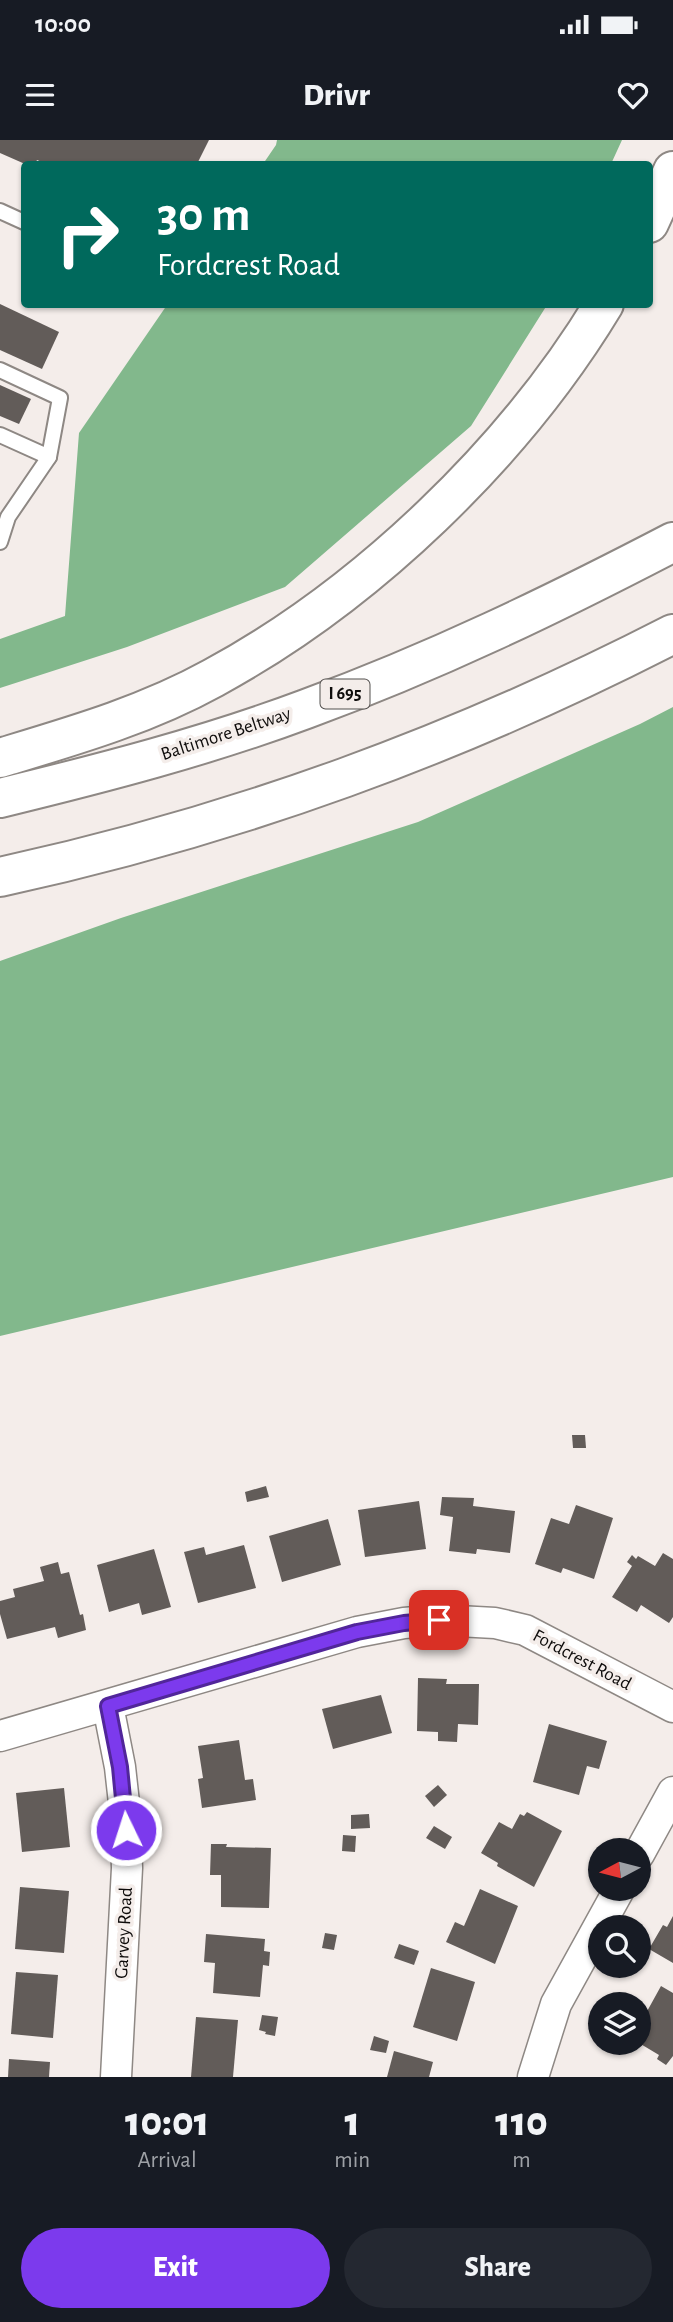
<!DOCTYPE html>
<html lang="en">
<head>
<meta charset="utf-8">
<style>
  :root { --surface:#171b24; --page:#242831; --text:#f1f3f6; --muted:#9ea1a6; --accent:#7c3aed }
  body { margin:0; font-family:"Alegreya Sans",sans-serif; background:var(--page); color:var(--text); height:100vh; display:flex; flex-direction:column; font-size:26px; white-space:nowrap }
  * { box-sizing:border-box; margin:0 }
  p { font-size:23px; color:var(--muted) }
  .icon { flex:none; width:38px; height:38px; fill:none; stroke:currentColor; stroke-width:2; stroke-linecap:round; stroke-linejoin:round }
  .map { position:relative; height:1937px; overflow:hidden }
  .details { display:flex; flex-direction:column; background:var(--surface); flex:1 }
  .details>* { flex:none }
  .hud { position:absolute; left:21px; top:21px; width:632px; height:147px; border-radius:7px; box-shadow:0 2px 5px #0004; background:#00695c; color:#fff; overflow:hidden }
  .needle { width:46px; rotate:263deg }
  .controls { position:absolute; left:588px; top:1698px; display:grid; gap:14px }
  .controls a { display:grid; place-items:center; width:63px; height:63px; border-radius:50%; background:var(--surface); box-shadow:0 2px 5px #0004; font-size:35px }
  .pin { position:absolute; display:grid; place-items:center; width:60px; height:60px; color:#fff; margin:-30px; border-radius:14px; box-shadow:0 4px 10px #0006 }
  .me { position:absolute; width:77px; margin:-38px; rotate:356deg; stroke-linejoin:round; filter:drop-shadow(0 0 5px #0008) }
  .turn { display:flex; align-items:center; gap:24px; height:147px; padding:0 21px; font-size:32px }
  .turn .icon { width:91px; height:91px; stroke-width:2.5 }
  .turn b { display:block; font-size:49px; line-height:60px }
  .eta { display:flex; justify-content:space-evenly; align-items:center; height:119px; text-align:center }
  .eta b { font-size:42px; font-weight:800; line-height:49px }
  .action { display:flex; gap:14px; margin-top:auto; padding:14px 21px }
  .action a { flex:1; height:80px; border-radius:42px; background:var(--accent); color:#fff; font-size:28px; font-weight:800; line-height:80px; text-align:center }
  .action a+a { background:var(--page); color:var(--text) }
  .status { display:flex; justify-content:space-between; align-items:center; height:49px; padding:0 35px; background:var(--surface); direction:ltr }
  .status svg { height:19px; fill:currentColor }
  header { display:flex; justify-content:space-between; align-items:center; height:91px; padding:0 21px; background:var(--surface); font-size:32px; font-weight:800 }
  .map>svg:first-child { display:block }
  .forest { fill:#82b88c }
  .building { fill:#625c59 }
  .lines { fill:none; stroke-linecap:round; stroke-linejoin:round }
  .lane-casing { stroke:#8e8884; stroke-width:18 }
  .street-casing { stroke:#8e8884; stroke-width:33 }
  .highway-casing { stroke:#8e8884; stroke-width:42 }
  .lane { stroke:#fff; stroke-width:14 }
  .street { stroke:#fff; stroke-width:30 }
  .highway { stroke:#fff; stroke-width:38 }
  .route-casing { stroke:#51269a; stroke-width:18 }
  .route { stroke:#7c3aed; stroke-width:12 }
  .labels { text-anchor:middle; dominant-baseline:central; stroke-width:7; stroke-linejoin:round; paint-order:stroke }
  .shield { fill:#f4edea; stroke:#53504e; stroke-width:2 }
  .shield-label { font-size:18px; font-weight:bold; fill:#0e0c0b }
  .street-label { font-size:19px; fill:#0e0c0b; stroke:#f4edea }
</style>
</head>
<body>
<div class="status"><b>10:00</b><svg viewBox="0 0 49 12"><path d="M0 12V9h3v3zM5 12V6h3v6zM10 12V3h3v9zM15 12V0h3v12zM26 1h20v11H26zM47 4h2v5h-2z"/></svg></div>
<header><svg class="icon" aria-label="menu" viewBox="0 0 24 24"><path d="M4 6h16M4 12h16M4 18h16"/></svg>Drivr<svg class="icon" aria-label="heart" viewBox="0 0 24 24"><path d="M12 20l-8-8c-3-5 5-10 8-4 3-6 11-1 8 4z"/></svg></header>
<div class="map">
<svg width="673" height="1937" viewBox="0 0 673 1937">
  <rect width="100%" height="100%" fill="#f4edea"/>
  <!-- forest -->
  <g class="forest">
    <path d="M277 0H622L611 24H263L276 5Z"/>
    <path d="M167 165H547L471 286 285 447 127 507 0 548V499L65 476 79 293Z"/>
    <path d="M673 567V1037L0 1196V821L121 778 418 682 640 584Z"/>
  </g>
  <!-- building -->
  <g class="building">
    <path d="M0 0H209L197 24H47L37 20 35 24H25L0 13Z"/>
    <path d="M0 164 59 192 42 229 0 210Z"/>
    <path d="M0 245 31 259 19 284 0 276Z"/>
    <path d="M572 1295H585L586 1308H573Z"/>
    <path d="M266 1346 269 1357 247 1362 245 1352Z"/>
    <path d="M442 1357 474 1358 473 1366 515 1371 510 1413 477 1409 476 1414 449 1411 453 1377 440 1375Z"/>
    <path d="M419 1361 426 1409 365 1417 358 1370Z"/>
    <path d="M576 1365 613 1378 594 1439 563 1428 561 1433 535 1424 551 1378 569 1384Z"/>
    <path d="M328 1379 341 1425 282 1442 269 1396Z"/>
    <path d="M244 1405 256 1448 198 1463 184 1412 204 1407 206 1415Z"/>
    <path d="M154 1409 171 1467 142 1475 139 1463 109 1472 97 1425Z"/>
    <path d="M663 1413 673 1419V1477L669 1483 641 1465 637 1472 612 1457 632 1426 627 1422 632 1415 636 1419 638 1416 655 1426Z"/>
    <path d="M58 1422 61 1434 69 1432 80 1475 83 1474 86 1490 58 1498 55 1487 7 1499 0 1474V1461L15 1457 13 1449 44 1441 40 1427Z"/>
    <path d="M418 1538 447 1539 446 1544H479L478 1585 458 1584 457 1602 438 1601V1592L417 1591Z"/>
    <path d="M381 1555 392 1593 333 1609 322 1569Z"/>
    <path d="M549 1584 607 1601 599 1629 587 1626 579 1655 533 1642Z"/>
    <path d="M239 1600 245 1640 253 1639 256 1660 202 1668 198 1639 203 1638 198 1606Z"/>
    <path d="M438 1645 447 1655 434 1667 425 1656Z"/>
    <path d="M64 1648 70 1707 22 1712 16 1653Z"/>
    <path d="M527 1672 562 1691 534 1747 497 1726 498 1723 481 1713 499 1682 512 1689 520 1674 524 1676Z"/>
    <path d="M369 1674 370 1688 351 1689V1675Z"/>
    <path d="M434 1686 452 1697 445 1709 426 1698Z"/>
    <path d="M343 1695 356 1696 355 1712 342 1711Z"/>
    <path d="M211 1704H227L226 1707 271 1708 269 1768 221 1767V1735H210Z"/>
    <path d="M20 1747 69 1751 64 1813 15 1809Z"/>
    <path d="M480 1749 518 1766 495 1824 446 1802 455 1782 464 1786Z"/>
    <path d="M673 1776V1823L649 1809 663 1785 667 1787Z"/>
    <path d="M325 1793 337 1795 334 1810 322 1808Z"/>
    <path d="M206 1794 265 1799 264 1811 270 1812 269 1826 263 1825 260 1857 213 1853 215 1823 204 1822Z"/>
    <path d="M399 1804 419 1811 414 1825 394 1818Z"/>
    <path d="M431 1828 475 1842 457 1901 413 1887Z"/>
    <path d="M16 1832 58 1835 53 1898 11 1894Z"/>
    <path d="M661 1846 673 1853V1916L666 1925 657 1919 659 1915 639 1903V1877L641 1873 645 1875Z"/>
    <path d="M262 1875 278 1877 275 1896 265 1894 266 1892 259 1890Z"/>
    <path d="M196 1877 238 1880 233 1937H191Z"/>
    <path d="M374 1896 389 1901 386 1913 370 1910Z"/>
    <path d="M394 1911 433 1922 429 1937H387Z"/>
    <path d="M9 1919 50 1922 49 1937H8Z"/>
  </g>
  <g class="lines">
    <!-- lane casing -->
    <g class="lane-casing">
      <g id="lane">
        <path d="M0 71 24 82"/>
        <path d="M0 230 60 258 49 317 8 377 0 402"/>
        <path d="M0 295 49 317"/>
      </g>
    </g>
    <!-- street casing -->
    <g class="street-casing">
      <g id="street">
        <path d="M108 1566 120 1627 125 1672 127 1728 116 1937"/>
        <path d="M0 1596 357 1492 404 1483 439 1480 495 1483 525 1490 673 1567"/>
        <path d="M639 1714 673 1652"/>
        <path d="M533 1937 556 1864 620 1748"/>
      </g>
    </g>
    <!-- highway casing -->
    <g class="highway-casing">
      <g id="highway">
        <path d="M649 83 673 31"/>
        <path d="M0 618C73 596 146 575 213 538 366 455 514 313 604 164"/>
        <path d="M0 658C103 633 207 606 306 569 434 522 552 465 673 402"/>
        <path d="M0 737C238 685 457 605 673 494"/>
      </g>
    </g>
    <!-- lane -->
    <use href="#lane" class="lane"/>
    <!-- street -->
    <use href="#street" class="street"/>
    <!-- highway -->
    <use href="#highway" class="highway"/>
  </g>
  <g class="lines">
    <!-- route casing -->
    <g class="route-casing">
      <path id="route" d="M126 1690 120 1627 108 1566 357 1492 404 1483 439 1480"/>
    </g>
    <!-- route -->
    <use href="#route" class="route"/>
  </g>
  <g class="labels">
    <!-- shield labels -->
    <rect class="shield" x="320.5" y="539.5" width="49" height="29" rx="5"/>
    <g class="shield-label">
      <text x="345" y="554">I 695</text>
    </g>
    <!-- street labels -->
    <g class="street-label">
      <text transform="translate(226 594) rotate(-18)">Baltimore Beltway</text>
      <text transform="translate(582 1520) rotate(28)">Fordcrest Road</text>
      <text transform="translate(124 1793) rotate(-87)">Garvey Road</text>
    </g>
  </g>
</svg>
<div class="controls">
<a><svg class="needle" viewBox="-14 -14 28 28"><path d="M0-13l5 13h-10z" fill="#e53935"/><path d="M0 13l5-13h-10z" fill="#9ea1a6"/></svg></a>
<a><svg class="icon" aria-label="search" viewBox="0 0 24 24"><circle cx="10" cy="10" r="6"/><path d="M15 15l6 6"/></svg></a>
<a><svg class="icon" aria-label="layers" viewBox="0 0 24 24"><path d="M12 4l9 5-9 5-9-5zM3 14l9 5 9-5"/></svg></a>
</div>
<div class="pin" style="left:439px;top:1480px;background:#d93025"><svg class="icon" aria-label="arrive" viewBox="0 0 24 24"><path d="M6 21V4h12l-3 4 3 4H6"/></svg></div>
<svg class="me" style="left:126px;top:1690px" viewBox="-20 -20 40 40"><circle r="17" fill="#7c3aed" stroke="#fff" stroke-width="3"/><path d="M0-11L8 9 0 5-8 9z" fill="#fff"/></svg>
<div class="hud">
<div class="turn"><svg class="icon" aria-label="right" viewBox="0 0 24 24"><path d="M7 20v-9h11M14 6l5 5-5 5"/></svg><div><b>30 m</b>Fordcrest Road</div></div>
</div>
</div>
<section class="details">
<div class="eta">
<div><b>10:01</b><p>Arrival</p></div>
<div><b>1</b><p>min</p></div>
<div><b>110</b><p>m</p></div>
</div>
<div class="action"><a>Exit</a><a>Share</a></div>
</section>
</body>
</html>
